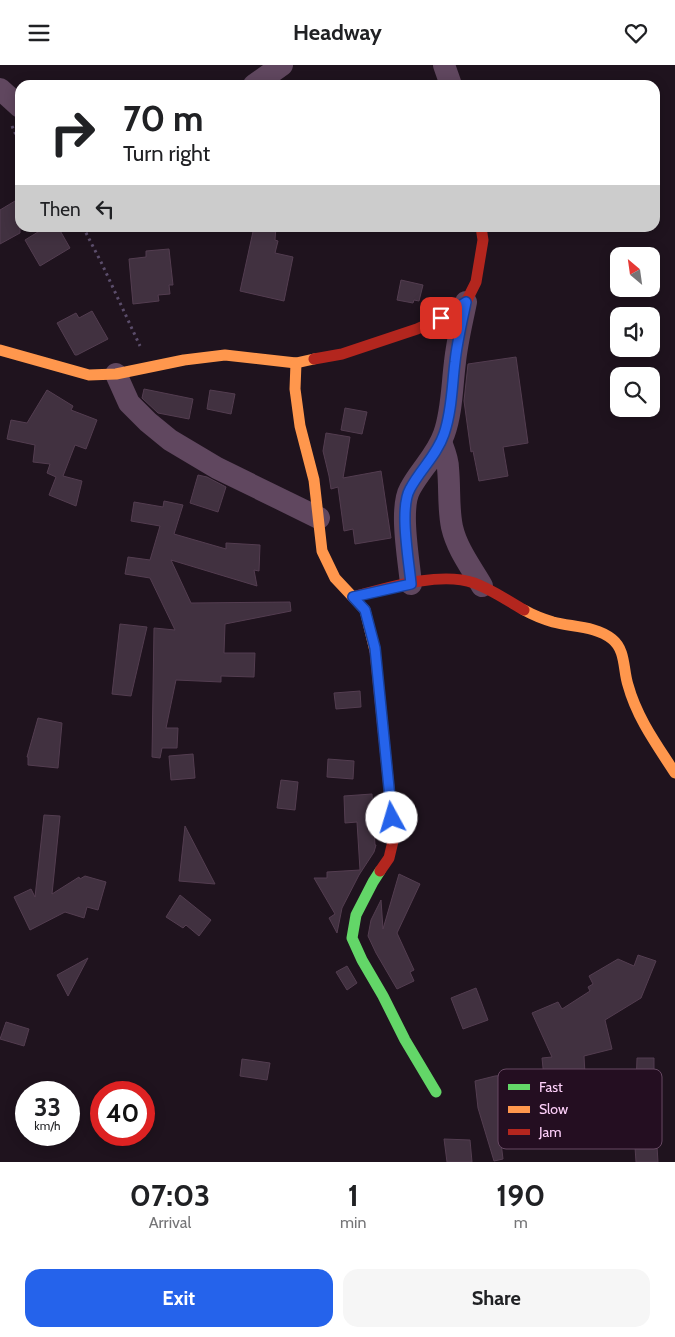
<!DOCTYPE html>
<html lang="en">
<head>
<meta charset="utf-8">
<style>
  :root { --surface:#fff; --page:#f6f6f6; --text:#202124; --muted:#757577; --accent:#2563eb }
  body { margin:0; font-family:Cabin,sans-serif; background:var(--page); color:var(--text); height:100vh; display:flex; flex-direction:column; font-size:19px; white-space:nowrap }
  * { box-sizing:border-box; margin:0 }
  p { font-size:16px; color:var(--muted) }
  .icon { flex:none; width:28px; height:28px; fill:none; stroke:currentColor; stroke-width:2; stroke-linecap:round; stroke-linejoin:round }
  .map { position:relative; height:1097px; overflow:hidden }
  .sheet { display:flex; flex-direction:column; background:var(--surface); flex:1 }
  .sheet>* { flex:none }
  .banner { position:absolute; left:15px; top:15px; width:645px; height:152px; border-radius:15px; box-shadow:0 2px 12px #0003; background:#fff; color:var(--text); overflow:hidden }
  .needle { width:32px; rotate:331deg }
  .tools { position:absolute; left:610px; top:182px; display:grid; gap:10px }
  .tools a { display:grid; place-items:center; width:50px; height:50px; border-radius:10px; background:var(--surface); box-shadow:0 2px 12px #0003; font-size:25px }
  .speed { position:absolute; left:15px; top:1016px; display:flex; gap:10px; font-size:25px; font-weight:700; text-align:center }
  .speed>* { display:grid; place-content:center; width:65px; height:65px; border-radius:50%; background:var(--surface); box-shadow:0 2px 12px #0003; line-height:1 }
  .speed small { font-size:12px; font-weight:400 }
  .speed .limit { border:8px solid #d22; background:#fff; color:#111 }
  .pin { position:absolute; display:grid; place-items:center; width:42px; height:42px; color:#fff; margin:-21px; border-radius:10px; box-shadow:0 2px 8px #0006 }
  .me { position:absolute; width:55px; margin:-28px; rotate:354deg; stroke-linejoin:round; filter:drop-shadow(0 0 4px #0008) }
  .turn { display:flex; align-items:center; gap:18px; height:105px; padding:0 25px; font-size:22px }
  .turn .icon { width:65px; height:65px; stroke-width:2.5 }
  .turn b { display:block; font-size:35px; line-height:42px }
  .then { display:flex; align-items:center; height:48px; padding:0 25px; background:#0003; gap:10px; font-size:19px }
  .eta { display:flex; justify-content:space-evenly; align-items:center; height:85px; text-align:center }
  .eta b { font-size:30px; font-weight:700; line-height:35px }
  .cta { display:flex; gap:10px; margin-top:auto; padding:10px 25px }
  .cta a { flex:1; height:58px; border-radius:15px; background:var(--accent); color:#fff; font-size:20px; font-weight:700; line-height:58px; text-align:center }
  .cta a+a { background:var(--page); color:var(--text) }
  header { display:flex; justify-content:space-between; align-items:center; height:65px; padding:0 25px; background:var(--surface); font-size:22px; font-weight:700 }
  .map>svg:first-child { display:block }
  .building { fill:#413140; stroke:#533d50 }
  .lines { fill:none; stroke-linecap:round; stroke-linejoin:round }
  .path { stroke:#5b4d6b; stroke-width:3; stroke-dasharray:2.5 4; stroke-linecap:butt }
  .street { stroke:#60475f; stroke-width:22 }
  .fast { stroke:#63d668; stroke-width:11 }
  .slow { stroke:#ff974d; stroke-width:11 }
  .jam { stroke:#b3261e; stroke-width:11 }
  .route-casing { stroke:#184099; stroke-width:12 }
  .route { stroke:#2563eb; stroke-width:9 }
  .key { fill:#240e21; stroke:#664862; stroke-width:1 }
  .key-label { font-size:14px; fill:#ffd1fb }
</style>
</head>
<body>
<header><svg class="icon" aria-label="menu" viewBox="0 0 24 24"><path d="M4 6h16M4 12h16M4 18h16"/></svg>Headway<svg class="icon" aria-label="heart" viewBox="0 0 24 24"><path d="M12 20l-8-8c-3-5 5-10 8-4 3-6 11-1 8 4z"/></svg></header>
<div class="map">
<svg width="675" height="1097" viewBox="0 0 675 1097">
  <rect width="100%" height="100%" fill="#1f131e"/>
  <!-- building -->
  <g class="building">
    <path d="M20 133V168L0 179V145Z"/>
    <path d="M46 162H58L70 183 40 201 25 175Z"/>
    <path d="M254 162H276L275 175 278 176 275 188 293 192 284 236 240 226Z"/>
    <path d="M169 184 173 220H169L170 229 158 230 159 236 133 239 129 194 146 192V186Z"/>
    <path d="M401 215 423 220 419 236 414 235 413 238 397 235Z"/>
    <path d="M92 246 108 274 77 290H75L57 258 76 248 79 253Z"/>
    <path d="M516 292 528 378 503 382 508 411 479 416 473 386 471 387 464 336 468 299Z"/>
    <path d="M144 324 193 334 189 354 158 348 142 333Z"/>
    <path d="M47 325 73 341 71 345 97 355 86 384 75 380 63 411 82 416 76 441 49 430 56 412 47 408 50 399 33 397 35 380 7 374 11 355 27 358Z"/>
    <path d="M210 325 235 329 231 349 207 344Z"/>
    <path d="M345 343 367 347 362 369 341 365Z"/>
    <path d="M326 368 350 372 343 413 381 406 391 473 355 479 353 464 344 466 338 422 331 424 329 411 323 386Z"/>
    <path d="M198 410 207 412 226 422 218 447 190 438Z"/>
    <path d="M164 436 183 440 174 469 226 484V478L260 480 259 506 254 505 257 521 171 495 191 538 290 537 291 546 225 559 224 588H255L254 612 221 611V617L176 615 166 663H178L177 683H162L160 693 152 692 154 563 175 565 150 513 125 509 128 492 150 495 160 461 131 456 134 437 163 442Z"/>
    <path d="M120 559 147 562 131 631 112 629Z"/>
    <path d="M360 626 361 642 336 644 334 628Z"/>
    <path d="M38 653 62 658 58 703 28 700V692H27Z"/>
    <path d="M193 689 195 713 171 715 169 691Z"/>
    <path d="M328 694 354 696 353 714 327 712Z"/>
    <path d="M281 715 298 717 295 745 277 743Z"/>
    <path d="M372 729 375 780H376L374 787 359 810 342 843 337 868 329 853 335 849 314 813H327V807L360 805 357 757 345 758 344 731Z"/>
    <path d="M44 750 60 751 52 829 79 812 80 814 85 811 106 817 98 845 87 842 84 853 65 847 30 865 14 832 31 824 35 832Z"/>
    <path d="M185 761 215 819 179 816Z"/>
    <path d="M399 809 420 819 397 868 414 905 410 907 414 916 397 924 376 888 368 871 371 855 381 835 383 864Z"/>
    <path d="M180 830 211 855 199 871 186 860 183 863 166 852Z"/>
    <path d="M638 890 656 896 641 933 605 955 612 984 584 991 585 1009 544 1013 542 993 552 992 532 948 558 937 562 944 590 926 588 922 593 919 589 911 618 894 634 901Z"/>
    <path d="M88 893 68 931 57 910Z"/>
    <path d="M347 901 357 918 347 925 336 907Z"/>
    <path d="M476 923 488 955 463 964 451 933Z"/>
    <path d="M6 957 29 964 24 981 0 974Z"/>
    <path d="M637 993H654V1021L636 1022Z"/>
    <path d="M242 994 270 998 267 1015 240 1011Z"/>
    <path d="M538 1007 540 1039 508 1042 513 1056 499 1061 503 1094 494 1096 478 1043 475 1016 495 1011Z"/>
    <path d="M651 1051V1067L656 1066 658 1097H636L633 1052Z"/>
    <path d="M444 1074 470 1075 472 1097H447Z"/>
  </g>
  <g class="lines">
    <!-- path -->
    <g class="path">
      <path d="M12 61 20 79"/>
      <path d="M83 162 102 199 140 281"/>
    </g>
    <!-- street -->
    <g class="street">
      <path d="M444 0 451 20"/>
      <path d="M254 20 282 0"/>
      <path d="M0 24 20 42"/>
      <path d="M116 309 129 338 148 357 170 375 217 403 319 453"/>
      <path d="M441 377C444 385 448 394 448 403 450 423 448 443 452 462 457 484 471 502 482 521"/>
      <path d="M411 519C409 496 399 443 410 424 420 405 437 390 444 369 452 347 452 320 455 297 457 277 462 257 466 237"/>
    </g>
    <!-- fast -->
    <path class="fast" d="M380 806 373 817 356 850 352 873 362 895 383 931 405 975 436 1027"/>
    <!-- slow -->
    <g class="slow">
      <path d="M0 285 89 310 116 309 184 295 225 290 296 298 314 294"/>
      <path d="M296 298 295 324 300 361 314 415 322 486 335 513 365 545 375 586"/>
      <path d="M524 545C533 550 543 554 553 557 572 562 596 561 612 574 626 585 623 605 628 620 637 653 657 680 675 708"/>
    </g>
    <!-- jam -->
    <g class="jam">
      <path d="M314 294 342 289 417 264 441 253 466 237 476 217 483 175 481 162"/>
      <path d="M353 532C387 523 440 506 474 518 491 524 508 536 524 545"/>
      <path d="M375 586 394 772 389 793 380 806"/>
    </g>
  </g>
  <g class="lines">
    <!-- route casing -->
    <g class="route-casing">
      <path id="route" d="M392 753 375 583 365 545 353 532 411 519C409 496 399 443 410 424 420 405 437 390 444 369 452 346 452 320 455 297 457 277 462 257 466 237L441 253"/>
    </g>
    <!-- route -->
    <use href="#route" class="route"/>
  </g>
  <!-- legend -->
  <rect x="498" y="1004" width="164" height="80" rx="8" class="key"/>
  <rect x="508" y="1019" width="22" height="6" fill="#63d668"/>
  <rect x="508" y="1041" width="22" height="7" fill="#ff974d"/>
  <rect x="508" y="1064" width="22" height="6" fill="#b3261e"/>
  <g class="key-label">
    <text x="539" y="1027">Fast</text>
    <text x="539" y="1049">Slow</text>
    <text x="539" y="1072">Jam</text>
  </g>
</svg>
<div class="tools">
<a><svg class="needle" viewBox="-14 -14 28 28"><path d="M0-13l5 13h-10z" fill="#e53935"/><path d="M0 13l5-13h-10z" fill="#757577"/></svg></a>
<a><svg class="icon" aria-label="sound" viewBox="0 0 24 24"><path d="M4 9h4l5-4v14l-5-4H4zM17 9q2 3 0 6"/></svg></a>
<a><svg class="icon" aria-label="search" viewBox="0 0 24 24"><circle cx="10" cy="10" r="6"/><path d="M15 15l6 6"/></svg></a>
</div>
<div class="speed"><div>33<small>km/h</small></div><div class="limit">40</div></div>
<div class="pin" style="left:441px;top:253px;background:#d93025"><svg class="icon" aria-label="arrive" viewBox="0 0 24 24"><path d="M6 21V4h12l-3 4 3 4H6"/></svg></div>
<svg class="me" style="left:392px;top:753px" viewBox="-20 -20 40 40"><circle r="19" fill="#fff"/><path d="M0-13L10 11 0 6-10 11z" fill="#2563eb"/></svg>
<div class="banner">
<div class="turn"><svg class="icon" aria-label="right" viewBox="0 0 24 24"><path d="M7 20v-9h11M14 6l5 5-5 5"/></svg><div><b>70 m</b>Turn right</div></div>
<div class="then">Then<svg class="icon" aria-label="left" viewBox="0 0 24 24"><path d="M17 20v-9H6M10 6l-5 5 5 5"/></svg></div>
</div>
</div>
<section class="sheet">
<div class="eta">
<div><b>07:03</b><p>Arrival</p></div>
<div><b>1</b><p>min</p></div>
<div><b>190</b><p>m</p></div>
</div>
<div class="cta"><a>Exit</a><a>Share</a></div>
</section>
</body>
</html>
